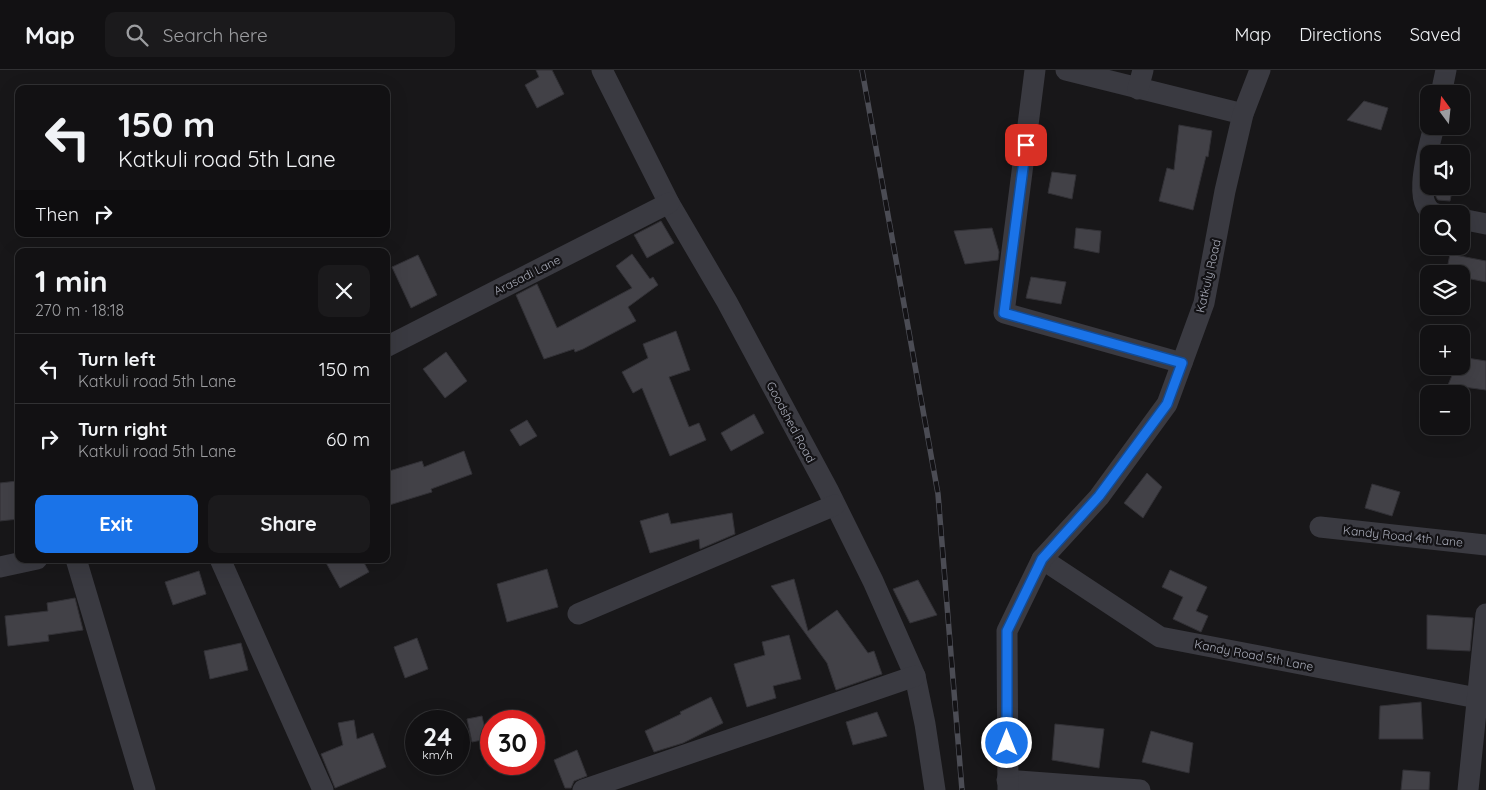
<!DOCTYPE html>
<html lang="en">
<head>
<meta charset="utf-8">
<style>
  :root { --surface:#121113; --page:#1b1a1c; --text:#f1f3f6; --muted:#9c9da0; --line:#313133; --accent:#1a73e8 }
  body { margin:0; font-family:Quicksand,sans-serif; background:var(--page); color:var(--text); height:100vh; display:flex; flex-direction:column; font-size:19px; white-space:nowrap }
  * { box-sizing:border-box; margin:0 }
  p { font-size:16px; color:var(--muted) }
  .icon { flex:none; width:28px; height:28px; fill:none; stroke:currentColor; stroke-width:2; stroke-linecap:round; stroke-linejoin:round }
  .map { position:relative; flex:1; overflow:hidden }
  .sheet { position:absolute; left:15px; top:178px; width:375px; height:315px; display:flex; flex-direction:column; background:var(--surface); border-radius:10px; box-shadow:0 5px 20px #0002,0 0 0 1px var(--line) }
  .sheet>* { flex:none }
  .guide { position:absolute; left:15px; top:15px; width:375px; height:152px; border-radius:10px; box-shadow:0 5px 20px #0002,0 0 0 1px var(--line); background:#121113; color:var(--text); overflow:hidden }
  .needle { width:32px; rotate:345deg }
  .tools { position:absolute; left:1420px; top:15px; display:grid; gap:10px }
  .tools a { display:grid; place-items:center; width:50px; height:50px; border-radius:10px; background:var(--surface); box-shadow:0 5px 20px #0002,0 0 0 1px var(--line); font-size:25px }
  .speed { position:absolute; left:405px; top:640px; display:flex; gap:10px; font-size:25px; font-weight:700; text-align:center }
  .speed>* { display:grid; place-content:center; width:65px; height:65px; border-radius:50%; background:var(--surface); box-shadow:0 5px 20px #0002,0 0 0 1px var(--line); line-height:1 }
  .speed small { font-size:12px; font-weight:400 }
  .speed .limit { border:8px solid #d22; background:#fff; color:#111 }
  .pin { position:absolute; display:grid; place-items:center; width:42px; height:42px; color:#fff; margin:-21px; border-radius:10px; box-shadow:0 2px 8px #0006 }
  .me { position:absolute; width:55px; margin:-28px; rotate:0deg; stroke-linejoin:round; filter:drop-shadow(0 0 4px #0008) }
  .turn { display:flex; align-items:center; gap:18px; height:105px; padding:0 20px; font-size:22px }
  .turn .icon { width:65px; height:65px; stroke-width:2.5 }
  .turn b { display:block; font-size:35px; line-height:42px }
  .then { display:flex; align-items:center; height:48px; padding:0 20px; background:#0003; gap:10px; font-size:19px }
  .round { display:grid; place-items:center; flex:none; width:52px; height:52px; border-radius:10px; background:var(--page) }
  .overview { display:flex; align-items:center; justify-content:space-between; height:85px; padding:0 20px }
  h1 { font-size:30px; font-weight:800; line-height:38px }
  .primary-button { display:flex; gap:10px; margin-top:auto; padding:10px 20px }
  .primary-button a { flex:1; height:58px; border-radius:10px; background:var(--accent); color:#fff; font-size:20px; font-weight:800; line-height:58px; text-align:center }
  .primary-button a+a { background:var(--page); color:var(--text) }
  ul { padding:0; list-style:none }
  li { display:flex; align-items:center; gap:15px; height:70px; padding:0 20px; border-top:1px solid var(--line) }
  li div { flex:1 }
  li b { display:block; font-size:19px }
  li em { font-style:normal }
  header { display:flex; align-items:center; gap:30px; box-sizing:border-box; height:70px; padding:0 25px; background:var(--surface); border-bottom:1px solid var(--line) }
  header strong { font-size:24px }
  nav { display:flex; gap:28px; margin-inline-start:auto; font-size:18px }
  .search { width:350px; height:45px; background:var(--page); display:flex; align-items:center; gap:12px; box-sizing:border-box; padding:0 18px; border-radius:10px; color:var(--muted); font-size:19px }
  .map>svg:first-child { display:block }
  .building { fill:#424147; stroke:#323136 }
  .lines { fill:none; stroke-linecap:round; stroke-linejoin:round }
  .minor { stroke:#3a3a41; stroke-width:21 }
  .rail-casing { stroke:#4b4c54; stroke-width:5.5 }
  .rail { stroke:#131215; stroke-width:4; stroke-dasharray:11; stroke-linecap:butt }
  .route-casing { stroke:#114b97; stroke-width:12 }
  .route { stroke:#1a73e8; stroke-width:9 }
  .labels { text-anchor:middle; dominant-baseline:central; stroke-width:4.5; stroke-linejoin:round; paint-order:stroke }
  .street-label { font-size:12px; fill:#a9acb9; stroke:#131215 }
</style>
</head>
<body>
<header>
<strong>Map</strong>
<div class="search"><svg class="icon" aria-label="search" viewBox="0 0 24 24"><circle cx="10" cy="10" r="6"/><path d="M15 15l6 6"/></svg>Search here</div>
<nav><a>Map</a><a>Directions</a><a>Saved</a></nav>
</header>
<div class="map">
<svg width="1486" height="720" viewBox="0 0 1486 720">
  <rect width="100%" height="100%" fill="#181719"/>
  <!-- building -->
  <g class="building">
    <path d="M536 0H552L564 24 537 38 525 15 539 7Z"/>
    <path d="M1364 31 1388 38 1381 60 1347 50Z"/>
    <path d="M1179 55 1212 61 1208 87 1206 86 1193 140 1159 131 1167 98 1174 100Z"/>
    <path d="M1052 102 1076 105 1072 129 1048 123Z"/>
    <path d="M1437 116H1453L1450 131 1438 130 1436 127Z"/>
    <path d="M661 151 674 173 647 188 634 165Z"/>
    <path d="M992 158 999 182 998 190 965 194 954 161Z"/>
    <path d="M1076 158 1101 161 1099 183 1074 178Z"/>
    <path d="M632 184 650 209 653 207 658 215 628 237 636 251 583 279 575 282 574 279 544 289 516 225 537 214 557 258 632 218 616 196Z"/>
    <path d="M1450 184 1486 191V212L1461 207V204H1446Z"/>
    <path d="M418 185 437 225 411 238 392 197Z"/>
    <path d="M1031 207 1066 212 1061 234 1026 228Z"/>
    <path d="M676 261 690 300 669 307 689 357 699 353 706 370 670 386 642 318 633 323 622 302 648 288 643 274Z"/>
    <path d="M446 282 467 311 445 328 423 299Z"/>
    <path d="M1461 287 1486 291V320L1448 315 1456 296H1461Z"/>
    <path d="M754 344 764 363 731 381 721 363Z"/>
    <path d="M527 350 537 366 520 376 510 360Z"/>
    <path d="M464 381 472 404 431 419 432 422 386 436V402L422 391 424 397Z"/>
    <path d="M1147 403 1162 417 1143 448 1124 433Z"/>
    <path d="M17 411 19 449 0 451V413Z"/>
    <path d="M1372 414 1400 422 1392 446 1365 438Z"/>
    <path d="M668 443 671 454 732 443 735 464 700 479 699 469 650 483 640 451Z"/>
    <path d="M324 489H362L369 502 340 518Z"/>
    <path d="M547 499 558 537 507 552 497 514Z"/>
    <path d="M1170 500 1207 517 1196 541 1208 546 1201 562 1173 549 1183 527 1162 517Z"/>
    <path d="M199 501 206 524 173 535 165 512Z"/>
    <path d="M794 509 808 561 837 540 868 583 874 581 882 604 836 620 827 593 771 516Z"/>
    <path d="M918 510 937 545 910 553 893 519Z"/>
    <path d="M75 528 83 560 48 565 49 571 8 576 5 546 48 541 47 533Z"/>
    <path d="M1427 545 1473 548 1470 581 1427 579Z"/>
    <path d="M789 565 801 609 773 616 776 628 747 637 734 594 765 585 762 572Z"/>
    <path d="M417 568 428 599 405 608 394 577Z"/>
    <path d="M241 573 248 600 210 609 204 581Z"/>
    <path d="M711 627 723 653 683 673 654 682 645 661 681 644 680 642Z"/>
    <path d="M1421 632 1423 669H1379L1380 636Z"/>
    <path d="M877 642 887 666 853 675 846 652Z"/>
    <path d="M482 646 487 669 472 672 467 649Z"/>
    <path d="M354 650 357 669 373 663 386 697 335 718 321 684 343 675 338 653Z"/>
    <path d="M1055 654 1104 659 1099 698 1052 690Z"/>
    <path d="M1151 661 1193 673 1189 703 1142 692Z"/>
    <path d="M577 680 587 706 574 711 571 718H565L554 690Z"/>
    <path d="M1403 700 1430 702 1429 720H1401Z"/>
  </g>
  <g class="lines">
    <!-- minor -->
    <g class="minor">
      <path d="M602 0 669 133 727 232 828 420 873 511 915 606 925 654 935 720"/>
      <path d="M1035 0 1004 243 1182 293"/>
      <path d="M1066 0 1243 44"/>
      <path d="M1138 19 1143 0"/>
      <path d="M1441 24 1446 0"/>
      <path d="M1434 56C1430 75 1409 138 1437 144"/>
      <path d="M1461 149 1486 154"/>
      <path d="M386 277 669 133"/>
      <path d="M1320 457 1486 475"/>
      <path d="M76 489 145 720"/>
      <path d="M220 489 323 720"/>
      <path d="M1042 489 1160 567 1477 628H1486"/>
      <path d="M0 497 37 489"/>
      <path d="M578 544 835 435"/>
      <path d="M1007 710 1140 720"/>
      <path d="M583 720 915 606"/>
      <path d="M1008 720 1007 561 1042 489 1099 427 1167 334 1204 233 1225 121 1243 44 1260 0"/>
      <path d="M1468 720 1486 544"/>
    </g>
    <!-- rail casing -->
    <g class="rail-casing">
      <path id="rail" d="M862 0 938 424 962 720"/>
    </g>
    <!-- rail -->
    <use href="#rail" class="rail"/>
  </g>
  <g class="lines">
    <!-- route casing -->
    <g class="route-casing">
      <path id="route" d="M1007 673V561L1042 489 1099 426 1167 334 1182 293 1004 243 1026 75"/>
    </g>
    <!-- route -->
    <use href="#route" class="route"/>
  </g>
  <g class="labels">
    <!-- street labels -->
    <g class="street-label">
      <text transform="translate(527 205) rotate(-27)">Arasadi Lane</text>
      <text transform="translate(1208 206) rotate(-77)">Katkuly Road</text>
      <text transform="translate(791 352) rotate(62)">Goodshed Road</text>
      <text transform="translate(1403 466) rotate(6)">Kandy Road 4th Lane</text>
      <text transform="translate(1254 585) rotate(11)">Kandy Road 5th Lane</text>
    </g>
  </g>
</svg>
<div class="tools">
<a><svg class="needle" viewBox="-14 -14 28 28"><path d="M0-13l5 13h-10z" fill="#e53935"/><path d="M0 13l5-13h-10z" fill="#9c9da0"/></svg></a>
<a><svg class="icon" aria-label="sound" viewBox="0 0 24 24"><path d="M4 9h4l5-4v14l-5-4H4zM17 9q2 3 0 6"/></svg></a>
<a><svg class="icon" aria-label="search" viewBox="0 0 24 24"><circle cx="10" cy="10" r="6"/><path d="M15 15l6 6"/></svg></a>
<a><svg class="icon" aria-label="layers" viewBox="0 0 24 24"><path d="M12 4l9 5-9 5-9-5zM3 14l9 5 9-5"/></svg></a>
<a>+</a>
<a>−</a>
</div>
<div class="speed"><div>24<small>km/h</small></div><div class="limit">30</div></div>
<div class="pin" style="left:1026px;top:75px;background:#d93025"><svg class="icon" aria-label="arrive" viewBox="0 0 24 24"><path d="M6 21V4h12l-3 4 3 4H6"/></svg></div>
<svg class="me" style="left:1007px;top:673px" viewBox="-20 -20 40 40"><circle r="17" fill="#1a73e8" stroke="#fff" stroke-width="3"/><path d="M0-11L8 9 0 5-8 9z" fill="#fff"/></svg>
<div class="guide">
<div class="turn"><svg class="icon" aria-label="left" viewBox="0 0 24 24"><path d="M17 20v-9H6M10 6l-5 5 5 5"/></svg><div><b>150 m</b>Katkuli road 5th Lane</div></div>
<div class="then">Then<svg class="icon" aria-label="right" viewBox="0 0 24 24"><path d="M7 20v-9h11M14 6l5 5-5 5"/></svg></div>
</div>
<section class="sheet">
<div class="overview"><div><h1>1 min</h1><p>270 m · 18:18</p></div><a class="round"><svg class="icon" aria-label="close" viewBox="0 0 24 24"><path d="M6 6l12 12M18 6L6 18"/></svg></a></div>
<ul>
<li><svg class="icon" aria-label="left" viewBox="0 0 24 24"><path d="M17 20v-9H6M10 6l-5 5 5 5"/></svg><div><b>Turn left</b><p>Katkuli road 5th Lane</p></div><em>150 m</em></li>
<li><svg class="icon" aria-label="right" viewBox="0 0 24 24"><path d="M7 20v-9h11M14 6l5 5-5 5"/></svg><div><b>Turn right</b><p>Katkuli road 5th Lane</p></div><em>60 m</em></li>
</ul>
<div class="primary-button"><a>Exit</a><a>Share</a></div>
</section>
</div>
</body>
</html>
